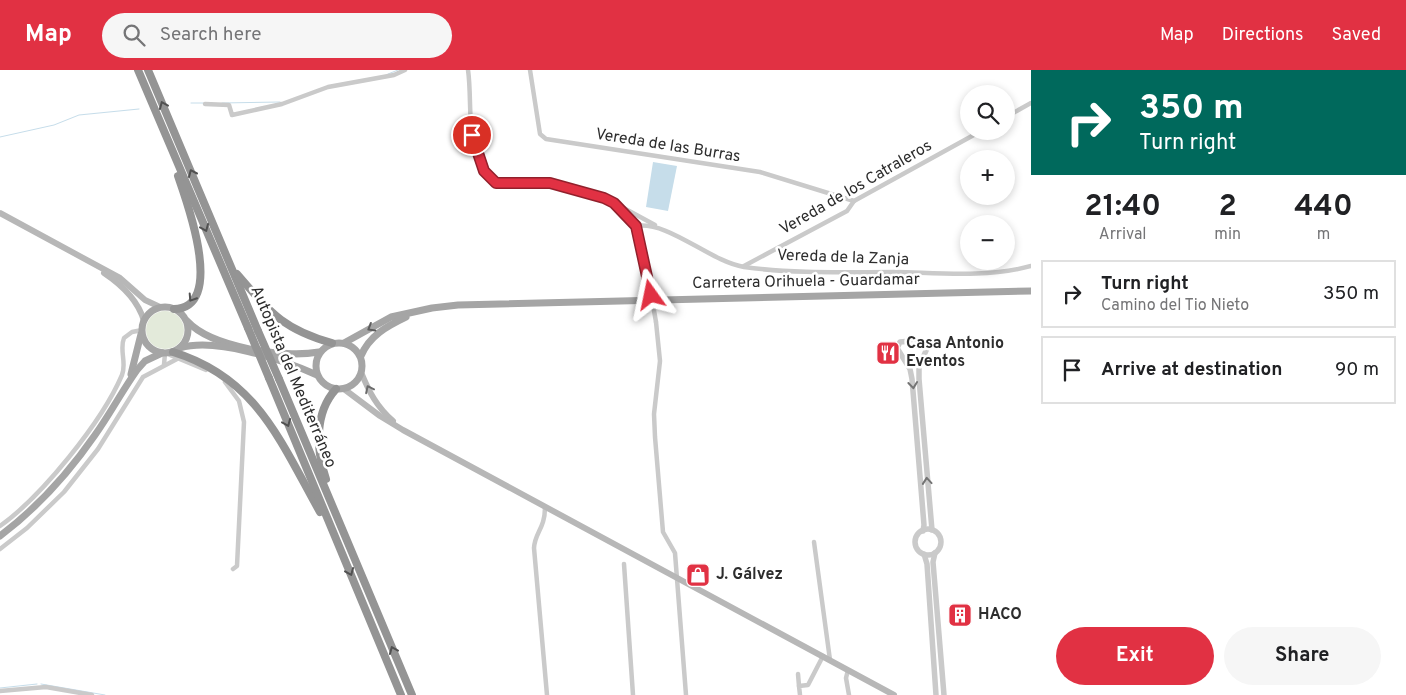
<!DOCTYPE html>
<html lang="en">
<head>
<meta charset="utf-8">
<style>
  :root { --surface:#fff; --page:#f6f6f6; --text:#202124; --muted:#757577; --line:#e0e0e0; --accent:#e13143 }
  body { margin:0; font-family:Overpass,sans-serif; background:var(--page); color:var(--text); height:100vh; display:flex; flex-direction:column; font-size:19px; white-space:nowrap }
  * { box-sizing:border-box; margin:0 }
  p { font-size:16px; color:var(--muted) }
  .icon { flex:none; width:28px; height:28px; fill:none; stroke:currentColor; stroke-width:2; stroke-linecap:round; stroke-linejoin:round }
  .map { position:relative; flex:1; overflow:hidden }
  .panel { display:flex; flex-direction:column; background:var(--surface); width:375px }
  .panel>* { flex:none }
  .guide { background:#00695c; color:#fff; overflow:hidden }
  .buttons { position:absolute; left:960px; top:15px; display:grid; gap:10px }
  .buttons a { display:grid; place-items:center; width:55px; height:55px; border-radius:50%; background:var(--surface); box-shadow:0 2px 8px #0003; font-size:25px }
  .pin { position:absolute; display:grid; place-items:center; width:42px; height:42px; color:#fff; margin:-21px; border:2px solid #fff; border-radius:50%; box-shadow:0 1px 5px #0007 }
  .me { position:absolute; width:55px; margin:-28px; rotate:348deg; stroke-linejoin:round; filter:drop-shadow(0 0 4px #0008) }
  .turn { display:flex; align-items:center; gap:18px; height:105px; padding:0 25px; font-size:22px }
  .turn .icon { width:65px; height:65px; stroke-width:2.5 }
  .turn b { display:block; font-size:35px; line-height:42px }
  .eta { display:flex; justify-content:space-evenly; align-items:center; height:85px; text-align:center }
  .eta b { font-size:30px; font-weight:700; line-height:35px }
  .primary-button { display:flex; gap:10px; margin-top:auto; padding:10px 25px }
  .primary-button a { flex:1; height:58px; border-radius:30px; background:var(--accent); color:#fff; font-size:20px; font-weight:700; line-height:58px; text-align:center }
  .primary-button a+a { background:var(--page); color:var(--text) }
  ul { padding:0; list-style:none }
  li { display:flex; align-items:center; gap:15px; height:68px; margin:0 10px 8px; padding:0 15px; border:2px solid var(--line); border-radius:0px }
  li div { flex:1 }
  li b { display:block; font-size:19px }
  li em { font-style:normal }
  header { display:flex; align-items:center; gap:30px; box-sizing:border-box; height:70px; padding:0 25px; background:var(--accent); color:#fff }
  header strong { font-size:24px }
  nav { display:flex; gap:28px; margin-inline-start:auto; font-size:18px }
  .search { width:350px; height:45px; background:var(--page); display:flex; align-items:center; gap:12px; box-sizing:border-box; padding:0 18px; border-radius:28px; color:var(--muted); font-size:19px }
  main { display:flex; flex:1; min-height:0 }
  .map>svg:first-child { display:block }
  .green { fill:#e3eada }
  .water { fill:#c6ddea }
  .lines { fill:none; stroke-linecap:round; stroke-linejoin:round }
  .stream { stroke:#c6ddea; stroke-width:1 }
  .minor { stroke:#cacaca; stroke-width:4.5 }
  .tertiary { stroke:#cacaca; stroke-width:5.5 }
  .secondary { stroke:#b7b7b7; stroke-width:6 }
  .primary { stroke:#a5a5a5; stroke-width:7 }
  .motorway { stroke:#949494; stroke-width:8 }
  .minor-bridge { stroke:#cacaca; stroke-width:4.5 }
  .motorway-bridge { stroke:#949494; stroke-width:8 }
  .oneway { stroke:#515151 }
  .oneway2 { stroke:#5d5d5d }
  .oneway3 { stroke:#747474 }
  .oneway4 { stroke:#6b6b6b }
  .route-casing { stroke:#92202c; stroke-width:12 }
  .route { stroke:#e13143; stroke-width:9 }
  .labels { text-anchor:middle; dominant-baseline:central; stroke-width:5; stroke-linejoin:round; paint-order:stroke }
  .street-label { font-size:16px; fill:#2d2d2d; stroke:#fff }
  .poi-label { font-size:16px; font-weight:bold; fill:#2d2d2d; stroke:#fff; text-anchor:start }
</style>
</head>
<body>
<header>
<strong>Map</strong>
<div class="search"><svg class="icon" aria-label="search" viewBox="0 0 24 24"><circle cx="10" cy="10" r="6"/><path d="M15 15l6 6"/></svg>Search here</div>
<nav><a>Map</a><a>Directions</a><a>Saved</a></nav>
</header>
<main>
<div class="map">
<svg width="1031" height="625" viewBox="0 0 1031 625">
  <rect width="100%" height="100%" fill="#fff"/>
  <!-- green -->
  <circle class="green" cx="165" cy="260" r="19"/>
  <!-- water -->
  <path class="water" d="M653 92 677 96 668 141 646 137Z"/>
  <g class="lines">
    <!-- stream -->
    <g class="stream">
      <path d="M388 4 398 0"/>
      <path d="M191 33H203"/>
      <path d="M222 33 280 32"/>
      <path d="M0 67 54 55 79 45 139 39"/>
      <path d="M41 614 105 625"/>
      <path d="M0 618 37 614"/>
    </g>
    <!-- minor -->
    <g class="minor">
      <path d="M468 0C473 34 464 79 488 107 497 118 511 113 524 113 557 111 619 123 636 156 643 170 645 196 649 212"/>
      <path d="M530 0 540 64 546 69 760 102 854 131"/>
      <path d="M205 34 229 35 232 45 282 34 328 17 394 5 405 0"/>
      <path d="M1006 47 1031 33"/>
      <path d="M620 136 655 155"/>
      <path d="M636 156C669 151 709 191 744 197 794 204 846 202 896 202 940 203 987 208 1031 196"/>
      <path d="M744 196 847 141 854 131 981 61"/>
      <path d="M656 252 660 291 654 344 655 367 663 462 675 483 686 625"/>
      <path d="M170 285 206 300"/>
      <path d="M164 295 165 283"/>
      <path d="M225 312 239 331 244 352 237 496 233 499"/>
      <path d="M545 437C545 459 535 462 534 478L547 625"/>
      <path d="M0 456C41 427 102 352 122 305 127 293 119 280 124 268L132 262 142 260"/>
      <path d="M814 472 830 590"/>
      <path d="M0 479 27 458 64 422 98 379 143 307 177 289"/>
      <path d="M624 494 633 625"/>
      <path d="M848 600 846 608 849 625"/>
      <path d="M798 604 799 616"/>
      <path d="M0 621 46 617 92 625"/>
      <path d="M800 625 799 616 808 615 823 586"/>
    </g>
    <!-- tertiary -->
    <g class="tertiary">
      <circle cx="928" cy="472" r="13"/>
      <path d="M923 461 924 455 912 309 910 299 897 278 900 272 922 270 928 276 919 297V309L932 460"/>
      <path d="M935 483 933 492 944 625"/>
      <path d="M924 484 927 494 936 625"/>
    </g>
    <!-- secondary -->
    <g class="secondary">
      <path d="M0 143 120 208 145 230 160 237"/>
      <path d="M104 203C122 215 138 230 144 251"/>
      <path d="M361 302C369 322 377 337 393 351"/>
      <path d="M344 319 380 346 403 360 894 625"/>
    </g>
    <!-- primary -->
    <g class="primary">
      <circle cx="165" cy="260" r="23"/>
      <path d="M187 251C212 278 284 288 319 282"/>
      <circle cx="339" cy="296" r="23"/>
      <path d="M344 273 391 247 432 238 458 235 1031 221"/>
      <path d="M180 278C216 267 283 290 317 305"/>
      <path d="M361 286C369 266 387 256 406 247"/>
      <path d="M131 304 141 264"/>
      <path d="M0 466C37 438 68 404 95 365 110 344 122 321 137 300L145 291 162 283"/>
    </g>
    <!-- motorway -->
    <g class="motorway">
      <path d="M138 0 248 258"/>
      <path d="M148 0 258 261"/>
      <path d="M237 204C270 242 282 259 332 273"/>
      <path d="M174 239C226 238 187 132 178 106"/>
      <path d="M173 282C257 308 280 371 320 442"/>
      <path d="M269 308 401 625"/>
      <path d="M279 309 412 625"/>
      <path d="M326 409C316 380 314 343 336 319"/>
    </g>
    <!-- minor-bridge -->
    <path class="minor-bridge" d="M649 212 656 252"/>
    <!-- motorway-bridge -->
    <g class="motorway-bridge">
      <path d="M248 258 269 308"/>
      <path d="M258 261 279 309"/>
    </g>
  </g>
  <!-- one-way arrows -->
  <defs><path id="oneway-chevron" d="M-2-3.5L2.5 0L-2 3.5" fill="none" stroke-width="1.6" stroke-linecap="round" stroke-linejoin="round" transform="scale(1.25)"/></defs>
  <g class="oneway">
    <use href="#oneway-chevron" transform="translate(163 35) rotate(-113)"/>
    <use href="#oneway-chevron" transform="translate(192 103) rotate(-114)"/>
    <use href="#oneway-chevron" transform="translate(205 158) rotate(67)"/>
    <use href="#oneway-chevron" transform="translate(192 228) rotate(123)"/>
    <use href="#oneway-chevron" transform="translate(287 353) rotate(67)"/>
    <use href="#oneway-chevron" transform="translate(350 502) rotate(67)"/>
    <use href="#oneway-chevron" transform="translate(393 580) rotate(-113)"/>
  </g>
  <use class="oneway2" href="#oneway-chevron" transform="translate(371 258) rotate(149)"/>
  <g class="oneway3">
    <use href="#oneway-chevron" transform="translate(913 315) rotate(84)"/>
    <use href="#oneway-chevron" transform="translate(927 411) rotate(-95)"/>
  </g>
  <use class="oneway4" href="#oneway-chevron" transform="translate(369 319) rotate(-116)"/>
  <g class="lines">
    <!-- route casing -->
    <g class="route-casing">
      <path id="route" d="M472 65 484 101 496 113H550L604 128 614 133 636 156 651 225"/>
    </g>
    <!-- route -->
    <use href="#route" class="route"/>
  </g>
  <!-- icons -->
  <defs>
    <g id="restaurant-square" transform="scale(1.25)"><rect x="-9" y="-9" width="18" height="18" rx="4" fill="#e13143" stroke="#fff"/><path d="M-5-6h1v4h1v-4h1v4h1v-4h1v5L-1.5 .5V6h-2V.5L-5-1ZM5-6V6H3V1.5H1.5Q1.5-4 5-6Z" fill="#fff"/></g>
    <g id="shop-square" transform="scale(1.25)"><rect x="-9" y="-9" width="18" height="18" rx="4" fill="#e13143" stroke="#fff"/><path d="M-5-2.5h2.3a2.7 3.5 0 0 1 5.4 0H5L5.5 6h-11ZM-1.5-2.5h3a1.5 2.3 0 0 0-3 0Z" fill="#fff"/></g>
    <g id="building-square" transform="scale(1.25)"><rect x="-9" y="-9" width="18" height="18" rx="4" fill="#e13143" stroke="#fff"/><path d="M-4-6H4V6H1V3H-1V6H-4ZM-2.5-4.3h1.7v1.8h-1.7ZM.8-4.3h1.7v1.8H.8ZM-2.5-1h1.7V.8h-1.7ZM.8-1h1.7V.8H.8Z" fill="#fff"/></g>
  </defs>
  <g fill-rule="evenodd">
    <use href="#restaurant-square" x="888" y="283"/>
    <use href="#shop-square" x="698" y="505"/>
    <use href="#building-square" x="960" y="545"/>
  </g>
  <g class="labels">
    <!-- street labels -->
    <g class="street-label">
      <text transform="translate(668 76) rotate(9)">Vereda de las Burras</text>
      <text transform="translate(856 118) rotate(-30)">Vereda de los Catraleros</text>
      <text transform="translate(843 188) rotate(2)">Vereda de la Zanja</text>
      <text transform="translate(806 212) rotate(-1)">Carretera Orihuela - Guardamar</text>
      <text transform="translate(293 307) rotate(67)">Autopista del Mediterráneo</text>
    </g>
    <!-- poi labels -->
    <g class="poi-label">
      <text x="906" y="274">Casa Antonio<tspan x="906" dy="18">Eventos</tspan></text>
      <text x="716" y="505">J. Gálvez</text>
      <text x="978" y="545">HACO</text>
    </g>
  </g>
</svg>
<div class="buttons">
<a><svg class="icon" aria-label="search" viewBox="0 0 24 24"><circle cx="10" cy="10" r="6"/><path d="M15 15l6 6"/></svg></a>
<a>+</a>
<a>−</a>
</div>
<div class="pin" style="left:472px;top:65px;background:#d93025"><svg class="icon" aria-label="arrive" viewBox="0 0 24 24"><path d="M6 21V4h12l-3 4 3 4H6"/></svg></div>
<svg class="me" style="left:651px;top:225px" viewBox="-20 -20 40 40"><path d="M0-17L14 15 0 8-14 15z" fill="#e13143" stroke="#fff" stroke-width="4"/></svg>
</div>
<section class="panel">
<div class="guide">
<div class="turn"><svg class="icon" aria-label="right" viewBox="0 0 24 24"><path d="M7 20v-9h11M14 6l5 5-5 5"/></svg><div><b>350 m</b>Turn right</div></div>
</div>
<div class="eta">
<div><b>21:40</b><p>Arrival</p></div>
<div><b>2</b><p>min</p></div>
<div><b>440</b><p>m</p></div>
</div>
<ul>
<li><svg class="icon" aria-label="right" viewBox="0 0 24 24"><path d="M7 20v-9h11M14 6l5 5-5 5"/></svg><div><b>Turn right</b><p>Camino del Tio Nieto</p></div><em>350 m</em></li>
<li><svg class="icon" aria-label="arrive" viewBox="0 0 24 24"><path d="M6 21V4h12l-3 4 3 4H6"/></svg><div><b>Arrive at destination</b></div><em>90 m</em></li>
</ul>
<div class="primary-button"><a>Exit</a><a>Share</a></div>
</section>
</main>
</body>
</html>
